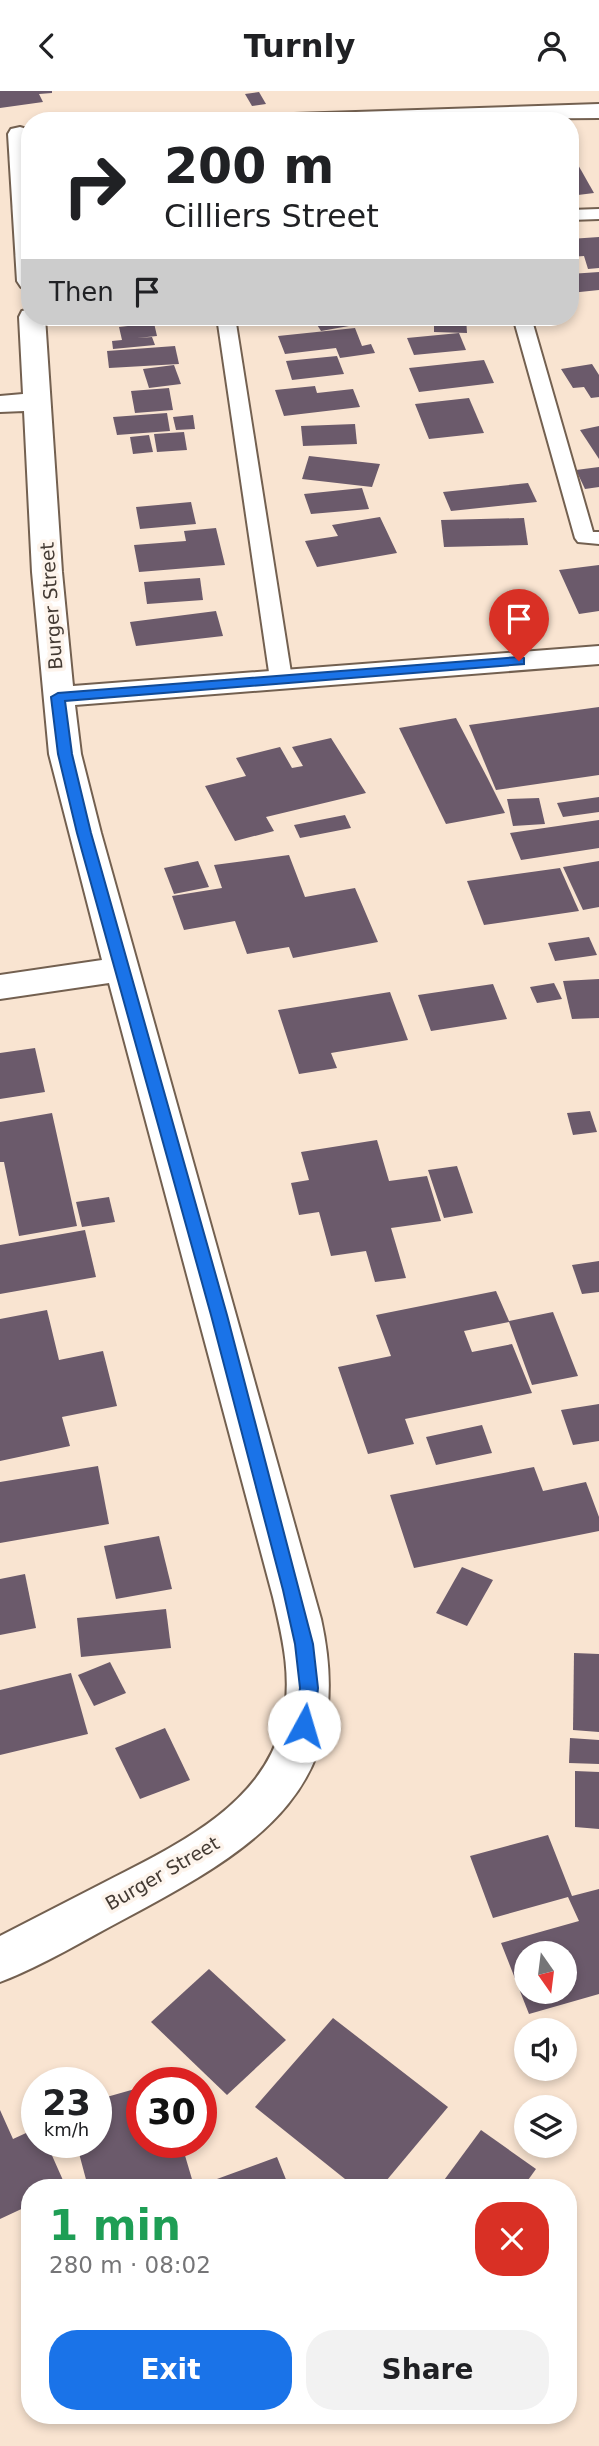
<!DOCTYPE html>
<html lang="en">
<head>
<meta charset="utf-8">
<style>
  :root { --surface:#fff; --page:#f2f2f2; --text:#202124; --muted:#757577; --accent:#1a73e8 }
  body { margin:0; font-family:"DejaVu Sans",sans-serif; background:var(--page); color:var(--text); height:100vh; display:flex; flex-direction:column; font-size:26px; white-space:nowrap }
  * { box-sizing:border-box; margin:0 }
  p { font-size:23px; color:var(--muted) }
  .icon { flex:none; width:38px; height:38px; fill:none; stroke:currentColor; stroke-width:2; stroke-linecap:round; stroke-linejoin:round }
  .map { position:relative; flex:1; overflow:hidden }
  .drawer { position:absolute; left:21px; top:2088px; width:556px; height:245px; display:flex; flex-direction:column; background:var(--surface); border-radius:28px; box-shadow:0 4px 10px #0003 }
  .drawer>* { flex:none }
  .guide { position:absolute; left:21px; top:21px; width:558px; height:214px; border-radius:28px; box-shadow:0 4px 10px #0003; background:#fff; color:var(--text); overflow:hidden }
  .needle { width:46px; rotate:166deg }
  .fabs { position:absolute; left:514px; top:1850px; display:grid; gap:14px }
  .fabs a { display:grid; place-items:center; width:63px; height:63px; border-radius:50%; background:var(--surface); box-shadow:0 4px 10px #0003; font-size:35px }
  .speed { position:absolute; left:21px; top:1976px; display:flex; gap:14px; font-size:35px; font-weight:700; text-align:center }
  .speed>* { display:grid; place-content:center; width:91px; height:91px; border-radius:50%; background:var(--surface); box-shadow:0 4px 10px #0003; line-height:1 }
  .speed small { font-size:18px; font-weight:400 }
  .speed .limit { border:10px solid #d22; background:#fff; color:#111 }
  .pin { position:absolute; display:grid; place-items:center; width:60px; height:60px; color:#fff; margin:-72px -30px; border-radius:50% 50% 50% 0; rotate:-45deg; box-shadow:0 0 7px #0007 }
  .pin .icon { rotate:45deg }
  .me { position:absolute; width:77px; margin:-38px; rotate:6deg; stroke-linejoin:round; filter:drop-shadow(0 0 5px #0008) }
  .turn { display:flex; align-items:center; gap:24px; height:147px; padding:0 28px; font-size:32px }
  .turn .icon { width:91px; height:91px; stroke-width:2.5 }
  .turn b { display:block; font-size:49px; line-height:60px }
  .then { display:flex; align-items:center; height:66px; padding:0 28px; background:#0003; gap:14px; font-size:26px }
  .round { display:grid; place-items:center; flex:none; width:74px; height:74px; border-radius:28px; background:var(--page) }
  .headline { display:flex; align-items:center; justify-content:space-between; height:119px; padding:0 28px }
  h1 { font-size:42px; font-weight:700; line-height:52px; color:#1e9e55 }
  .primary-button { display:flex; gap:14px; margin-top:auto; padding:14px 28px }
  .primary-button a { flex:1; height:80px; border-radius:28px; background:var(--accent); color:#fff; font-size:28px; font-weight:700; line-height:80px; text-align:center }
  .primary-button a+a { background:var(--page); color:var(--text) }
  header { display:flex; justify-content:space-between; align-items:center; height:91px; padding:0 28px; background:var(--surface); font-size:32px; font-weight:700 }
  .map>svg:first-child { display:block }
  .building { fill:#6b5a6b; fill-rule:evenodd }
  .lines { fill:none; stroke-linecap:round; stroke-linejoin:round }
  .lane-casing { stroke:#736050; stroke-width:4 }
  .street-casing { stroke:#736050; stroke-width:4 }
  .lane { fill:#fff; fill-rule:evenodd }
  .street { fill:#fff; fill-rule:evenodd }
  .route { fill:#1a73e8; stroke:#114b97; stroke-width:2 }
  .labels { text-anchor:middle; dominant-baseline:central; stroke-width:7; stroke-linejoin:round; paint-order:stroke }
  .street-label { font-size:19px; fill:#433a33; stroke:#fdf4ec }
</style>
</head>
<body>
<header><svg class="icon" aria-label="back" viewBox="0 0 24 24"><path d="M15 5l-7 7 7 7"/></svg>Turnly<svg class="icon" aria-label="person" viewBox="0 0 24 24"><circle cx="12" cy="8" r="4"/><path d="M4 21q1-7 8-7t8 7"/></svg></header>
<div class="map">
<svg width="599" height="2355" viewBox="0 0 599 2355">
  <rect width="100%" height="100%" fill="#f9e4d1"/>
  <!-- building -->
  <g class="building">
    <path d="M0 0H52V2L39 3 43 11 0 17Z"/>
    <path d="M259 1 266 13 252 15 245 3Z"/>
    <path d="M577 72 594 102 570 105V73Z"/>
    <path d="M599 146V177L588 178 584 165 570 166V148Z"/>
    <path d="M599 181V199L570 202V183Z"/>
    <path d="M333 226H343L349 235 321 240 314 229Z"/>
    <path d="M417 226H466L467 242 434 241V228H417Z"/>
    <path d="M154 232 157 245 137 247 152 246 155 254 113 258 112 250 122 249 119 236Z"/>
    <path d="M355 237 362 255 371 253 375 262 340 267 336 257 285 263 278 245Z"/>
    <path d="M459 242 466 259 414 264 407 247Z"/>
    <path d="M175 255 179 273 109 277 107 260Z"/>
    <path d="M337 265 344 283 292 289 286 270Z"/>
    <path d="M484 269 494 292 419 301 409 277Z"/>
    <path d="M592 273 599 284V306L591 307 584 296 573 297 561 278Z"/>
    <path d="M174 274 181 293 149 297 143 278Z"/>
    <path d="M315 295 317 302 353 298 360 316 284 325 275 299Z"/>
    <path d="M169 297 173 319 135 322 131 300Z"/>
    <path d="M469 307 484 342 429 348 415 313Z"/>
    <path d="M167 322 170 340 117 344 113 326Z"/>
    <path d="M193 324 195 338 176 339 173 326Z"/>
    <path d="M355 333 357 353 303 355 301 335Z"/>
    <path d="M599 335V368L580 339Z"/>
    <path d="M184 341 187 359 157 361 154 343Z"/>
    <path d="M149 344 153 361 133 363 130 346Z"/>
    <path d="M309 365 380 373 372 396 302 388Z"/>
    <path d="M599 376V396L585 398 576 379Z"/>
    <path d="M528 392 537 411 451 420 443 401Z"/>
    <path d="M362 397 369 418 311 423 304 403Z"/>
    <path d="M191 411 196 433 140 438 136 416Z"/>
    <path d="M380 426 397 462 317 476 305 450 338 445 332 434Z"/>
    <path d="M524 427 528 454 444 456 441 429Z"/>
    <path d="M216 437 225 474 139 481 134 454 186 450 184 440Z"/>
    <path d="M599 474V520L579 523 559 479Z"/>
    <path d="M200 487 203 509 147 513 144 491Z"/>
    <path d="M216 520 223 545 136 555 130 531Z"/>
    <path d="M599 616V684L496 699 469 634Z"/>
    <path d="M456 627 488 688 505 722 446 733 399 637Z"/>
    <path d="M331 647 366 702 266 726 274 740 235 750 205 695 246 685 236 667 280 656 292 677 303 675 292 656Z"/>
    <path d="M599 706V721L563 726 557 712Z"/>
    <path d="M539 707 545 733 513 735 507 708Z"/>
    <path d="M345 724 351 737 300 747 294 734Z"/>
    <path d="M599 729V757L521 769 510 742Z"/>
    <path d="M289 764 305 806 355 797 378 851 293 867 289 856 247 863 235 830 184 839 172 805 222 797 214 774Z"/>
    <path d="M198 770 209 796 174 803 164 777Z"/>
    <path d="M599 770V816L583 819 563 776Z"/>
    <path d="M560 777 579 820 484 834 467 790Z"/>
    <path d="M589 846 597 864 555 870 548 852Z"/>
    <path d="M599 888V927L572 928 563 890Z"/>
    <path d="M554 892 562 908 537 912 530 896Z"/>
    <path d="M493 893 507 928 431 940 418 904Z"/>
    <path d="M390 901 408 949 331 962 337 977 299 983 278 919Z"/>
    <path d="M35 957 45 1001 0 1008V962Z"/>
    <path d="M590 1020 597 1041 573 1044 567 1022Z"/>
    <path d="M52 1022 77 1135 19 1145 4 1071H0V1031Z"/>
    <path d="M377 1049 389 1090 427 1085 441 1130 391 1137 406 1187 375 1191 366 1160 331 1165 319 1121 299 1124 291 1092 309 1089 301 1061Z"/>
    <path d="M457 1075 473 1122 444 1127 428 1079Z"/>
    <path d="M109 1106 115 1131 82 1136 76 1111Z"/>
    <path d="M85 1139 96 1186 0 1203V1154Z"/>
    <path d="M599 1170V1201L582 1203 572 1174Z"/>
    <path d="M496 1200 509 1230 553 1221 578 1285 532 1294 509 1231 464 1240 472 1261 512 1253 532 1302 405 1328 414 1353 368 1363 338 1276 391 1265 376 1224Z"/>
    <path d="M47 1219 59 1269 103 1260 117 1315 62 1326 70 1355 0 1370V1228Z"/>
    <path d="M599 1313V1350L573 1354 561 1319Z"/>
    <path d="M482 1334 492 1362 436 1374 426 1346Z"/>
    <path d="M98 1375 109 1433 0 1452V1391Z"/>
    <path d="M534 1376 543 1400 586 1391 599 1426V1440L414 1477 390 1404Z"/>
    <path d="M159 1445 172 1498 116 1508 104 1455Z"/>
    <path d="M462 1476 493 1489 467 1535 436 1522Z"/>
    <path d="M25 1483 36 1537 0 1544V1488Z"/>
    <path d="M166 1518 171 1557 81 1566 77 1527Z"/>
    <path d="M574 1562 599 1563V1641L573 1639Z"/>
    <path d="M110 1571 126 1602 94 1615 78 1584Z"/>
    <path d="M71 1582 88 1643 0 1664V1599Z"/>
    <path d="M165 1637 190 1689 140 1708 115 1657Z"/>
    <path d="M570 1647 599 1649V1673L569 1672Z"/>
    <path d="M575 1680 599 1681V1738L575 1736Z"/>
    <path d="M548 1744 572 1805 599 1798V1903L529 1923 501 1852 579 1830 568 1806 493 1827 470 1765ZM527 1862H565V1900H527Z"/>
    <path d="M209 1878 286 1949 227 2004 151 1931Z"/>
    <path d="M333 1927 448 2016 381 2096H355L255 2016Z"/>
    <path d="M142 1996V2051H181L194 2095 88 2096 76 2051H96V2009Z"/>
    <path d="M0 2019 13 2048 37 2037V2051H46L66 2096H30V2114L0 2128Z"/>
    <path d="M481 2039 536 2078 523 2096H439Z"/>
    <path d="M277 2066 289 2096H195Z"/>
  </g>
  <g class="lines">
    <!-- lane casing -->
    <g class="lane-casing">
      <g id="lane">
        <path d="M599 118V128L570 129V119Z"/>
        <path d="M217 226H235L292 588 289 593H273L270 588Z"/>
        <path d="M513 226H531L593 441H599V453L578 451 575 447Z"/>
      </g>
    </g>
    <!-- street casing -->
    <g class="street-casing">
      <g id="street">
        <path d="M599 13V27L282 30 285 25 294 23Z"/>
        <path d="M20 36 30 39V198L21 196 17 190 8 43 11 38Z"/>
        <path d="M30 218V226H45L62 481 73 595 599 555V573L75 614 81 663 101 742 321 1528C358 1696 259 1756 128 1826 86 1848 44 1874 0 1891V1845C35 1827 70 1809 105 1791 173 1756 263 1715 282 1633 293 1590 283 1548 273 1506L109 892 0 908V884L102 869 49 663 32 481 24 320 0 321V305L23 303 19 226 22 220Z"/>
      </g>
    </g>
    <!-- lane -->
    <use href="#lane" class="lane"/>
    <!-- street -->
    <use href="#street" class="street"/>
  </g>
  <!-- route -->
  <path class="route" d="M519 566 524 567V573L65 610 72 663 91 742 227 1224 313 1553 318 1597 314 1635 311 1640 304 1643 298 1640 295 1635 300 1597 295 1553 283 1499 211 1224 77 742 58 663 51 606 58 602Z"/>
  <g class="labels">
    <!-- street labels -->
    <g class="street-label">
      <text transform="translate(51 515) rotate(-94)">Burger Street</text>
      <text transform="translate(162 1782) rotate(-30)">Burger Street</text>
    </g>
  </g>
</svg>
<div class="fabs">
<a><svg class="needle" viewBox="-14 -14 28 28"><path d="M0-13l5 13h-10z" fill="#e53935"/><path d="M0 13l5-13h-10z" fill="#757577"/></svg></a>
<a><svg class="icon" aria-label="sound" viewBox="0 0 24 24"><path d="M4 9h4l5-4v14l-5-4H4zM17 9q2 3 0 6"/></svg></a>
<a><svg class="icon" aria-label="layers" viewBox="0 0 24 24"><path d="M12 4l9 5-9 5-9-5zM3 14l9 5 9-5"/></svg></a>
</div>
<div class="speed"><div>23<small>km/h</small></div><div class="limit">30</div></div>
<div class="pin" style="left:519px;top:570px;background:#d93025"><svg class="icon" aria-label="arrive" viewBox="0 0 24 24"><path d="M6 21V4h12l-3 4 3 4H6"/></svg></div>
<svg class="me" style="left:304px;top:1635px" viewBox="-20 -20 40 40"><circle r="19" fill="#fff"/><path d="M0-13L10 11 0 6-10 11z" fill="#1a73e8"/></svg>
<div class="guide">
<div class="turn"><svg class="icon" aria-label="right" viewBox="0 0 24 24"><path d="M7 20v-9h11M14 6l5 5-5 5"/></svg><div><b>200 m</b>Cilliers Street</div></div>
<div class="then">Then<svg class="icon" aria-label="arrive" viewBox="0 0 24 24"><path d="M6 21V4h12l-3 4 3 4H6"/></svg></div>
</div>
<section class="drawer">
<div class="headline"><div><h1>1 min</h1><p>280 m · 08:02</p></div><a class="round" style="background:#d93025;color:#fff"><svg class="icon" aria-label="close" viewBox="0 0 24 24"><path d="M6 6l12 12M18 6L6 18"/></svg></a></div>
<div class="primary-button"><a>Exit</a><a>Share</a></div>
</section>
</div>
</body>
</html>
